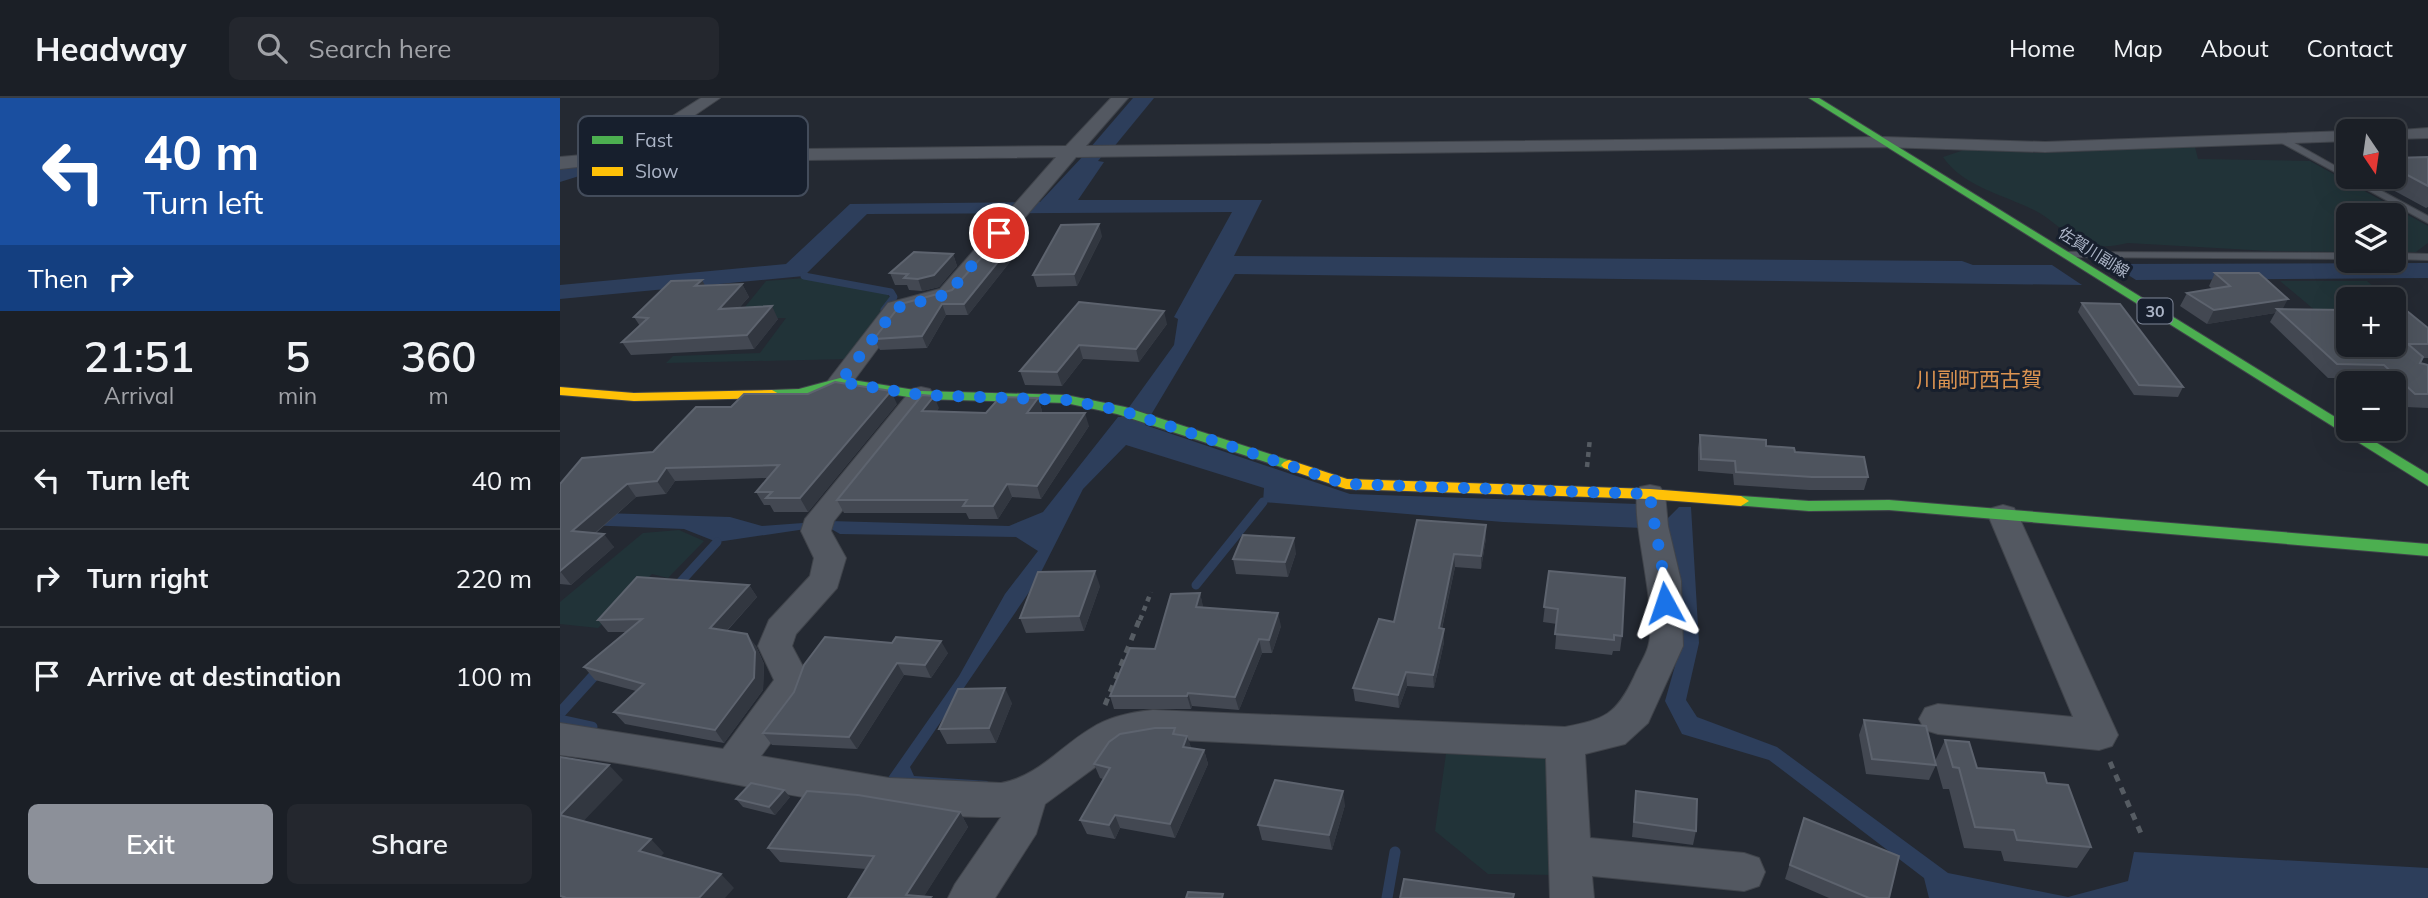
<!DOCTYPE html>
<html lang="en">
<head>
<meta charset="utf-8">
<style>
  :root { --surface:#1b1f26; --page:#24272e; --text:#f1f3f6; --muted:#a0a2a7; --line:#393d43; --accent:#8c9099 }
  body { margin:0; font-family:Mulish,"Noto Sans JP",sans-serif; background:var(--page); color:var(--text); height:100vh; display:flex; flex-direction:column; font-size:26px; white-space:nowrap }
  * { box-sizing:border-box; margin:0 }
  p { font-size:23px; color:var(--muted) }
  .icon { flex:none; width:38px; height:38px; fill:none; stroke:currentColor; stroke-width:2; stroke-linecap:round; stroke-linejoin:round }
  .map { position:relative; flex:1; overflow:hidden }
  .drawer { display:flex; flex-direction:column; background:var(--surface); width:560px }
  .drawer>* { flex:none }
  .top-card { background:#1a4fa0; color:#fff; overflow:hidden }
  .needle { width:46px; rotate:167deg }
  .controls { position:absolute; left:1776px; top:21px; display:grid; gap:14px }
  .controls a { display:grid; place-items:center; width:70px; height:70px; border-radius:10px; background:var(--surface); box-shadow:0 7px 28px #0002,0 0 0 2px var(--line); font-size:35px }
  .pin { position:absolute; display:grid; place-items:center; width:60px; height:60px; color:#fff; margin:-30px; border:4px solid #fff; border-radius:50%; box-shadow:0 2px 7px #0007 }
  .me { position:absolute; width:77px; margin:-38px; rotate:355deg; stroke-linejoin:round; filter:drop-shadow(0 0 5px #0008) }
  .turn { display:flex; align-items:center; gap:24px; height:147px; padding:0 28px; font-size:32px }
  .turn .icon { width:91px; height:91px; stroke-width:2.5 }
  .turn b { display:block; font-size:49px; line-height:60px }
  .then { display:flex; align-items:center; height:66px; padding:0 28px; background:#0003; gap:14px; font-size:26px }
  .eta { display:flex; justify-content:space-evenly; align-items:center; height:119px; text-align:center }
  .eta b { font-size:42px; font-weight:600; line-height:49px }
  .cta { display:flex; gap:14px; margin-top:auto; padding:14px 28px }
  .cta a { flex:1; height:80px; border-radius:10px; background:var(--accent); color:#fff; font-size:28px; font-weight:600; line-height:80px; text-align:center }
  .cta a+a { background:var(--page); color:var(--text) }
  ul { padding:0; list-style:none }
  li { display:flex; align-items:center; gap:21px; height:98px; padding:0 28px; border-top:2px solid var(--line) }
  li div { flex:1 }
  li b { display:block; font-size:26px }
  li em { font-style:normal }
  header { display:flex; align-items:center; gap:42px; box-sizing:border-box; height:98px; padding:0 35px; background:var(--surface); border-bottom:2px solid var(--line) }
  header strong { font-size:33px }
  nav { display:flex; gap:38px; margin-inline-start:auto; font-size:24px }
  .search { width:490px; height:63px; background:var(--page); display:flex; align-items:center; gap:18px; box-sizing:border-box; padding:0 24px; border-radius:10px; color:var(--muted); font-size:26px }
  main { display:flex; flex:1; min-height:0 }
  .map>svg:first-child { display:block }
  .green { fill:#213338 }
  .water { fill:#2d3e5b }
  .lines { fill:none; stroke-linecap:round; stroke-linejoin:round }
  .stream-far2 { stroke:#2d3e5b; stroke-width:7 }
  .stream-far1 { stroke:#2d3e5b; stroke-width:9 }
  .stream { stroke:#2d3e5b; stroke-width:11 }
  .canal { fill:#2d3e5b; fill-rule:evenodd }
  .lane-casing { stroke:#40444b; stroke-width:2 }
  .street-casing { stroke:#40444b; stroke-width:2 }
  .fast-casing { stroke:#40444b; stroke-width:2 }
  .slow-casing { stroke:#40444b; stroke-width:2 }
  .path-far1 { stroke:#565c63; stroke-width:4.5; stroke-dasharray:5 5; stroke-linecap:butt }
  .path { stroke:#565c63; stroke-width:5; stroke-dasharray:7 7; stroke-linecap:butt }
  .lane { fill:#535861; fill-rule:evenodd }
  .street { fill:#535861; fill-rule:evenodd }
  .fast { fill:#4caf50; fill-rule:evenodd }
  .slow { fill:#ffc107; fill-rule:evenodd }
  .wall { fill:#434852 }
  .shaded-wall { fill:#323740 }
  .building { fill:#4e545e; stroke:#5d636e; stroke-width:2 }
  .route { stroke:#1a73e8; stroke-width:12; stroke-dasharray:0 21.6 }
  .labels { text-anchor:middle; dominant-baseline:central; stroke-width:6; stroke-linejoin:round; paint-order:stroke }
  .far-street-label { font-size:16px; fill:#abb4c6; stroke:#171f2d }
  .shield { fill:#171f2d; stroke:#7f8798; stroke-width:2 }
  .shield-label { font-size:16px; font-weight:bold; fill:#abb4c6 }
  .quarter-label { font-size:21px; fill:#db9351; stroke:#171f2d }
  .key { fill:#171f2d; stroke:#434c5b; stroke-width:2 }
  .key-label { font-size:19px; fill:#abb4c6 }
</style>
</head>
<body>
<header>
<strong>Headway</strong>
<div class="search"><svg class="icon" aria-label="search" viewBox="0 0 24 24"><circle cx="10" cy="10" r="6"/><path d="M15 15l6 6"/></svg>Search here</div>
<nav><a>Home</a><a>Map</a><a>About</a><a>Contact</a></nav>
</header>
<main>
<section class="drawer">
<div class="top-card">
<div class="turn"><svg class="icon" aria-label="left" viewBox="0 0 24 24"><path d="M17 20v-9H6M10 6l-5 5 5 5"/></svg><div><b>40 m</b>Turn left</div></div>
<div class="then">Then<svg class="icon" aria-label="right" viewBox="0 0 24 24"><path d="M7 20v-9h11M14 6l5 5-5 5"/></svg></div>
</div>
<div class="eta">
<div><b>21:51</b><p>Arrival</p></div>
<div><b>5</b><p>min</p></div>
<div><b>360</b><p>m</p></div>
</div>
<ul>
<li><svg class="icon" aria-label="left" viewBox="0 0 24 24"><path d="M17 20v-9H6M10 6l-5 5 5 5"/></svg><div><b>Turn left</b></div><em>40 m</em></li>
<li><svg class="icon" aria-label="right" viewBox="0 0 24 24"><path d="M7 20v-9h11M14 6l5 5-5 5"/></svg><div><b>Turn right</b></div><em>220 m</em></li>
<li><svg class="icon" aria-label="arrive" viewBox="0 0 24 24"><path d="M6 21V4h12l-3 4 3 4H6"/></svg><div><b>Arrive at destination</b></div><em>100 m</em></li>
</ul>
<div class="cta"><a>Exit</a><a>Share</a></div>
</section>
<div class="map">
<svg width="1868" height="800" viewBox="0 0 1868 800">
  <rect width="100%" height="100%" fill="#242932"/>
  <!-- green -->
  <g class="green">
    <path d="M1635 49 1638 61 1750 63 1868 128V145L1856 154H1834V117H1788V154L1709 153 1568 145C1551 149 1538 150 1521 143 1505 136 1491 121 1476 113 1445 97 1403 89 1383 59L1404 52 1480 55Z"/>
    <path d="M245 180 327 195 332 205 288 261 106 265 113 258 200 255 226 220H176L206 183Z"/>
    <path d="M1720 183H1807L1828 201H1788V219H1763Z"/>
    <path d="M119 432 144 443 108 480 92 476 38 530 0 526V504L83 435Z"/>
    <path d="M886 656 988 660 997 777 928 776 875 733Z"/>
  </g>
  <!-- water -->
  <g class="water">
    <path d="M573 0H594L553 50H530Z"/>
    <path d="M524 57H543L538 63 544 64 518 102H702L674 158 1402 163 1413 167H1492L1522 187 675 176 585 327 790 396 1078 406 1083 430 943 424 703 404 704 390 566 347 523 391 476 484 350 669 354 678 428 683 424 688 325 684 399 578 445 496 478 453 456 439 280 436 266 428 157 444 124 431 1 426 11 414 170 419 202 428 270 423 449 428 483 414 558 319H562L614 247 618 221 614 219 672 114 307 116 244 178 0 201V187L226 166 290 106 480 104Z"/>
    <path d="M1868 165V180L1576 182 1551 166Z"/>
    <path d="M1119 409H1131L1139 545 1126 602 1137 619 1217 649 1388 775 1508 799 1568 783 1574 754 1868 770V800H1369L1364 780 1209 662 1122 636 1105 603 1121 547 1116 459 1105 423Z"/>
  </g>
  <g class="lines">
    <!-- stream-far2 -->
    <path class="stream-far2" d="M244 178 331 194 334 199 324 212"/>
    <!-- stream-far1 -->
    <g class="stream-far1">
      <path d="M636 487 703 404"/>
      <path d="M115 490 157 444"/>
    </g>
    <!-- stream -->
    <g class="stream">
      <path d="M0 615 39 572"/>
      <path d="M0 622 32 629"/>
      <path d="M827 800 835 754"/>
    </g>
    <!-- canal -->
    <path class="canal" d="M70 44 76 45 79 49 76 53 45 70 0 84V72L31 62Z"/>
    <!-- lane casing -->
    <g class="lane-casing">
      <g id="lane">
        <path d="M1718 39H1724L1788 75V79H1796L1868 118V125L1718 43Z"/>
        <path d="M1507 154 1788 155V161L1503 159 1502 157Z"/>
        <path d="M1834 155 1868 156V162L1834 161Z"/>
      </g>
    </g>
    <!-- street casing -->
    <g class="street-casing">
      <g id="street">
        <path d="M141 0H160L82 53 506 48 551 0H568L526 48 1323 39 1485 44 1788 33H1790L1788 43 1485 54 1323 49 516 59 396 201 344 215 289 289H271L267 284 328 205 380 191 496 59 62 64 0 71V59L56 54Z"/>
        <path d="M1868 30V40L1834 41V33H1827Z"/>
        <path d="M361 289 370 291 374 297 274 423 271 433 286 460 277 490 236 536 232 548 250 582 240 605 201 658 329 680 441 685C477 679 500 649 530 631 548 619 571 614 593 612L1005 629C1045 621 1056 617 1074 579 1078 569 1085 559 1088 549 1100 511 1066 410 1080 389L1090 387 1100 389 1105 396 1108 428 1121 483 1123 548 1088 625 1065 646 1025 656 1030 740 1184 755 1199 760 1205 774 1199 788 1184 793 1032 778 1034 800H990L986 660 600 641 564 648 485 706 476 736 435 800H388L395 786 441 719C291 720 148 674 0 657V625L163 651 214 582 198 548 209 522 250 478 254 460 241 433 245 421 352 291Z"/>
        <path d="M1443 407 1454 410 1458 417 1558 637 1552 648 1539 652 1378 636 1365 632 1359 621 1365 610 1378 606 1513 619 1428 417 1432 410Z"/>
      </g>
    </g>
    <!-- fast casing -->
    <g class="fast-casing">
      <g id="fast">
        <path d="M1249 0H1259L1788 327V331H1794L1868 376V388Z"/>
        <path d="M280 280 361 293 506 297 565 309 734 364 737 367 729 372 724 370 557 316 506 305 361 301 280 288 239 299 212 300 205 296 212 292 239 291Z"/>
        <path d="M1181 398 1249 403 1329 402 1868 446V458L1329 412 1249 413 1175 407 1173 403Z"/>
      </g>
    </g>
    <!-- slow casing -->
    <g class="slow-casing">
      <g id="slow">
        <path d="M0 289 74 295 212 292 219 296 212 300 74 303 0 297Z"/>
        <path d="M729 362 787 381 1090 391 1181 398 1189 403 1181 408 1090 401 786 391 724 370 721 367 724 364Z"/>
      </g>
    </g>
    <!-- path-far1 -->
    <g class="path-far1">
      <path d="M1027 369 1030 340"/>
      <path d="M580 522 591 494"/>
    </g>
    <!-- path -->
    <g class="path">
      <path d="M545 607 580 520"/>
      <path d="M1550 664 1583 740"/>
    </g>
    <!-- lane -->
    <use href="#lane" class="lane"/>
    <!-- street -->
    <use href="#street" class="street"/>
    <!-- fast -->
    <use href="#fast" class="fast"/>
    <!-- slow -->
    <use href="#slow" class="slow"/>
  </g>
  <!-- wall -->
  <g class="wall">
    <path d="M1868 59V109L1866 110 1809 79H1834V60Z"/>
    <path d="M542 138 517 188 477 189 473 177Z"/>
    <path d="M393 156 397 168 379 189 362 193 349 192 347 187H335L330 175Z"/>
    <path d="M453 160 408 217H386L367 250 320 252 314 241 392 192Z"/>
    <path d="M1655 175 1722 211 1868 230V260H1863L1860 265 1868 267V310L1846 309 1834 298V285H1820L1815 280H1768L1710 224 1715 215 1647 226 1620 208 1627 195 1652 191 1649 188Z"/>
    <path d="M142 182 145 188 182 186 189 199 179 210 218 221 194 251 71 257 62 244 80 228 74 219Z"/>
    <path d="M519 204 607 226 579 264 523 261 502 288 465 287 460 273Z"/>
    <path d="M1522 205 1623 289 1618 299 1574 297 1518 214Z"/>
    <path d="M478 300 482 313 481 315 529 328 481 401 452 399 438 421H409L406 415H284L277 402 379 310 377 313 426 315Z"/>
    <path d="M337 306 248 414H214L210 407H204L196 394 207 380 115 383 106 396 76 399 36 435 54 449 11 487 0 486V386L93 354Z"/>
    <path d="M1140 337 1235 354 1308 379 1304 392H1249L1174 387 1173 376 1138 373V350Z"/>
    <path d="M857 422 926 427V440L921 471 895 469 882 531 884 544 874 590 847 588 839 610 795 603 793 590 834 524Z"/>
    <path d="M736 455 728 479 676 476 673 461Z"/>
    <path d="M989 473 1062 538 1060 553H1053L1052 557 995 551 997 526 983 524Z"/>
    <path d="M189 487 197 499 167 533 196 548 204 566 203 592 164 645 65 626 54 614 76 593 35 582 24 569 67 534H48L38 522Z"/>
    <path d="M540 488 524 533 466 535 460 520Z"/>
    <path d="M640 495 643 510 721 528 712 555H702L679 612 632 608 631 611H554L550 598 595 551Z"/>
    <path d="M388 555 371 580 344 577 297 651 212 647 203 635 234 594 244 567Z"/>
    <path d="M452 605 436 645 387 646 379 631Z"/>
    <path d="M1304 622 1376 667 1369 682 1306 676 1299 637Z"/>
    <path d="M617 637 627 638 631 650 644 652 648 666 615 740 560 730 555 741 527 736 520 722 543 681 540 680 534 666Z"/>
    <path d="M1385 642 1417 670 1487 685 1531 749 1517 770 1444 763 1441 753 1404 750 1389 691H1383L1375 663Z"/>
    <path d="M1076 693 1136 733 1133 747 1072 739Z"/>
    <path d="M230 699 215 717 183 709 176 701Z"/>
    <path d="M785 707 772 752 702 742 698 727Z"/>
    <path d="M400 714 408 729 364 798 371 800H288L306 771 220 764 208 750Z"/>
    <path d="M1244 720 1329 800H1269L1225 781Z"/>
  </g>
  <!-- shaded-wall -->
  <g class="shaded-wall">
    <path d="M539 126 542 138 517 188 514 176Z"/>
    <path d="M450 149 453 160 408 217 404 206Z"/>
    <path d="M393 156 397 168 379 189 362 193 358 181Z"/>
    <path d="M142 182 149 195 135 188Z"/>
    <path d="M182 186 189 199 166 224 159 211Z"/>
    <path d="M1728 201 1721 214 1717 211 1715 215 1647 226 1654 212Z"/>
    <path d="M382 206 386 217 367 250 362 238Z"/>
    <path d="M212 208 218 221 194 251 187 237Z"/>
    <path d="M604 213 607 226 579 264 576 251Z"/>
    <path d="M519 247 523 261 502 288 497 274Z"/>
    <path d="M331 293 337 306 248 414 240 400Z"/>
    <path d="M374 298 379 310 367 325 362 313Z"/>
    <path d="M478 300 482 313 471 327 467 315Z"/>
    <path d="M525 315 529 328 481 401 477 388Z"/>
    <path d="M106 370 115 383 106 396 97 383Z"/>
    <path d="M67 386 76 399 22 446 12 433Z"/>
    <path d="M447 386 452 399 438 421 433 408Z"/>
    <path d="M926 427V440L921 471V458Z"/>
    <path d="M44 436 54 449 11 487 0 473Z"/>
    <path d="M734 440 736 455 728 479 725 464Z"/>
    <path d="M894 456 895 469 879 543V530Z"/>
    <path d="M535 473 540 488 524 533 519 518Z"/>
    <path d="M189 487 197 499 158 542 150 530Z"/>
    <path d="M640 495 643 508 639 522 636 509Z"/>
    <path d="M718 515 721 528 712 555 709 542Z"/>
    <path d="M884 531V544L874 590 873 577Z"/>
    <path d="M187 536 196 548 204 566 203 592 164 645 155 632Z"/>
    <path d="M699 541 702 555 679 612 675 599Z"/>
    <path d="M381 543 388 555 371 580 365 567Z"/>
    <path d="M337 565 344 577 297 651 289 639Z"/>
    <path d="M846 574 847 588 839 610 838 597Z"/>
    <path d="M445 590 452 605 436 645 429 630Z"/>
    <path d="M628 595 632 608 631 611 627 598Z"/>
    <path d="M627 638 632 652 623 649Z"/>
    <path d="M644 652 648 666 615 740 610 726Z"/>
    <path d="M49 667 63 682 15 732 0 717Z"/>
    <path d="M224 692 230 699 215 717 209 709Z"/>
    <path d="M783 693 785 707 772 752 769 737Z"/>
    <path d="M400 714 408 729 363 800 346 797Z"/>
    <path d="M555 717 560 730 555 741 549 727Z"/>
    <path d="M91 741 104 755 93 767 79 753Z"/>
    <path d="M161 776 174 790 165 800H139Z"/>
  </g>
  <!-- building -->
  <g class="building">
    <path d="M1868 59V88L1834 70V60Z"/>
    <path d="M539 126 514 176 473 177 501 127Z"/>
    <path d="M450 149 404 206H382L362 238 314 241 341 206 392 192 430 150Z"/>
    <path d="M354 154 393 156 374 177 358 181 344 180 348 176 330 175Z"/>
    <path d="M1655 175H1699L1728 201 1654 212 1627 195 1670 188Z"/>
    <path d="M142 182 135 188 182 186 159 211 212 208 187 237 62 244 88 220 74 219 111 183Z"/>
    <path d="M519 204 604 213 576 251 519 247 497 274 460 273Z"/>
    <path d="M1522 205 1560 206 1623 289 1579 287Z"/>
    <path d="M1717 211 1788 212V247H1834V213H1847L1868 230V246H1848L1863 259 1860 265 1868 267V296H1855L1824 267 1777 266Z"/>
    <path d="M275 284 331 293 240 400H206L212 394H196L219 367 106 370 97 383 67 386 12 433 44 436 0 473V386L22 360 93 354 136 309H171L184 296H248Z"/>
    <path d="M362 297 374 298 362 313 426 315 440 299 478 300 467 315H525L477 388 447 386 433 408H403L407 402H277Z"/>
    <path d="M1140 337 1206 342V348L1234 350 1235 354 1304 359 1308 379H1252L1176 374 1175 363 1141 361Z"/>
    <path d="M857 422 926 427 921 458 894 456 879 530 884 531 873 577 846 574 838 597 793 590 819 521 834 524Z"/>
    <path d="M683 437 734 440 725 464 673 461Z"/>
    <path d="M535 473 519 518 460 520 478 474Z"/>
    <path d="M989 473 1065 480 1062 538 1054 537V542L995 536 998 511 984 509Z"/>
    <path d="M77 479 189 487 150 530 187 536 195 554 194 580 155 632 54 614 84 586 24 569 82 521 38 522Z"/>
    <path d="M640 495 636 509 718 515 709 542 699 541 675 599 628 595 627 598H550L570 550 595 551 611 496Z"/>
    <path d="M265 539 332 545 336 539 381 543 365 567 337 565 289 639 203 635 234 594 244 567Z"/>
    <path d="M445 590 429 630 379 631 398 591Z"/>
    <path d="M1304 622 1366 628 1376 667 1312 661Z"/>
    <path d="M595 630H615L613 636 627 638 623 649 644 652 610 726 555 717 549 727 520 722 550 670 534 666 549 644 560 636Z"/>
    <path d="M1385 642 1409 644 1417 670 1484 675 1487 685 1508 687 1531 749 1457 742 1454 732 1415 729 1399 670 1393 669Z"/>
    <path d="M0 659 49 667 0 717 91 741 79 753 161 776 139 800H3L4 799 0 798Z"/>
    <path d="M715 682 783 693 769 737 698 727Z"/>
    <path d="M191 685 224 692 209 709 176 701Z"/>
    <path d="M247 693 298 697 400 714 346 797 371 799 370 800H288L314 758 208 750Z"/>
    <path d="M1076 693 1137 701 1136 733 1074 724Z"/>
    <path d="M1244 720 1339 758 1329 800H1309L1230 767Z"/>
    <path d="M844 781 954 796 953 800H840Z"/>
    <path d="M628 794 663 796 662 800H626Z"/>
  </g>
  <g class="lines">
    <!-- route -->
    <path class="route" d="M439 135 388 196 336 210 280 284 361 297 506 302 560 312 786 386 1090 396C1094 433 1105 468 1105 505"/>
  </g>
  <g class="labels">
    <!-- far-street labels -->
    <g class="far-street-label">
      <text transform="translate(1534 154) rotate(32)">佐賀川副線</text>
    </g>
    <!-- shield labels -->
    <rect class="shield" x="1577.5" y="200.5" width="35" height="25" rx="5"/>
    <g class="shield-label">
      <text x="1595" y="213">30</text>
    </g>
    <!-- quarter labels -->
    <g class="quarter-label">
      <text x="1419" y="281">川副町西古賀</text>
    </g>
  </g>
  <!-- legend -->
  <rect x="18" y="18" width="230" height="80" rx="10" class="key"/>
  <rect x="32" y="38" width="31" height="8" fill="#4caf50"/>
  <rect x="32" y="69" width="31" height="9" fill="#ffc107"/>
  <g class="key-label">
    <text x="75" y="49">Fast</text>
    <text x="75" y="80">Slow</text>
  </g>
</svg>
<div class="controls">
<a><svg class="needle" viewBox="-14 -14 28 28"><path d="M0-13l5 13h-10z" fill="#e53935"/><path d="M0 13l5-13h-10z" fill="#a0a2a7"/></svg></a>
<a><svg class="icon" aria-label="layers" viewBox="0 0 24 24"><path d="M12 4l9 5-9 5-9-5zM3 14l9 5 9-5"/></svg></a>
<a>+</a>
<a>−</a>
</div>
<div class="pin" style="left:439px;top:135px;background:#d93025"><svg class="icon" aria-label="arrive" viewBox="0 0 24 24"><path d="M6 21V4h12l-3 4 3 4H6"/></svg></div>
<svg class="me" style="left:1105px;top:505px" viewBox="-20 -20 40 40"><path d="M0-17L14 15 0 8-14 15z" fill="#1a73e8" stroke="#fff" stroke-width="4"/></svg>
</div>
</main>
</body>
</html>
